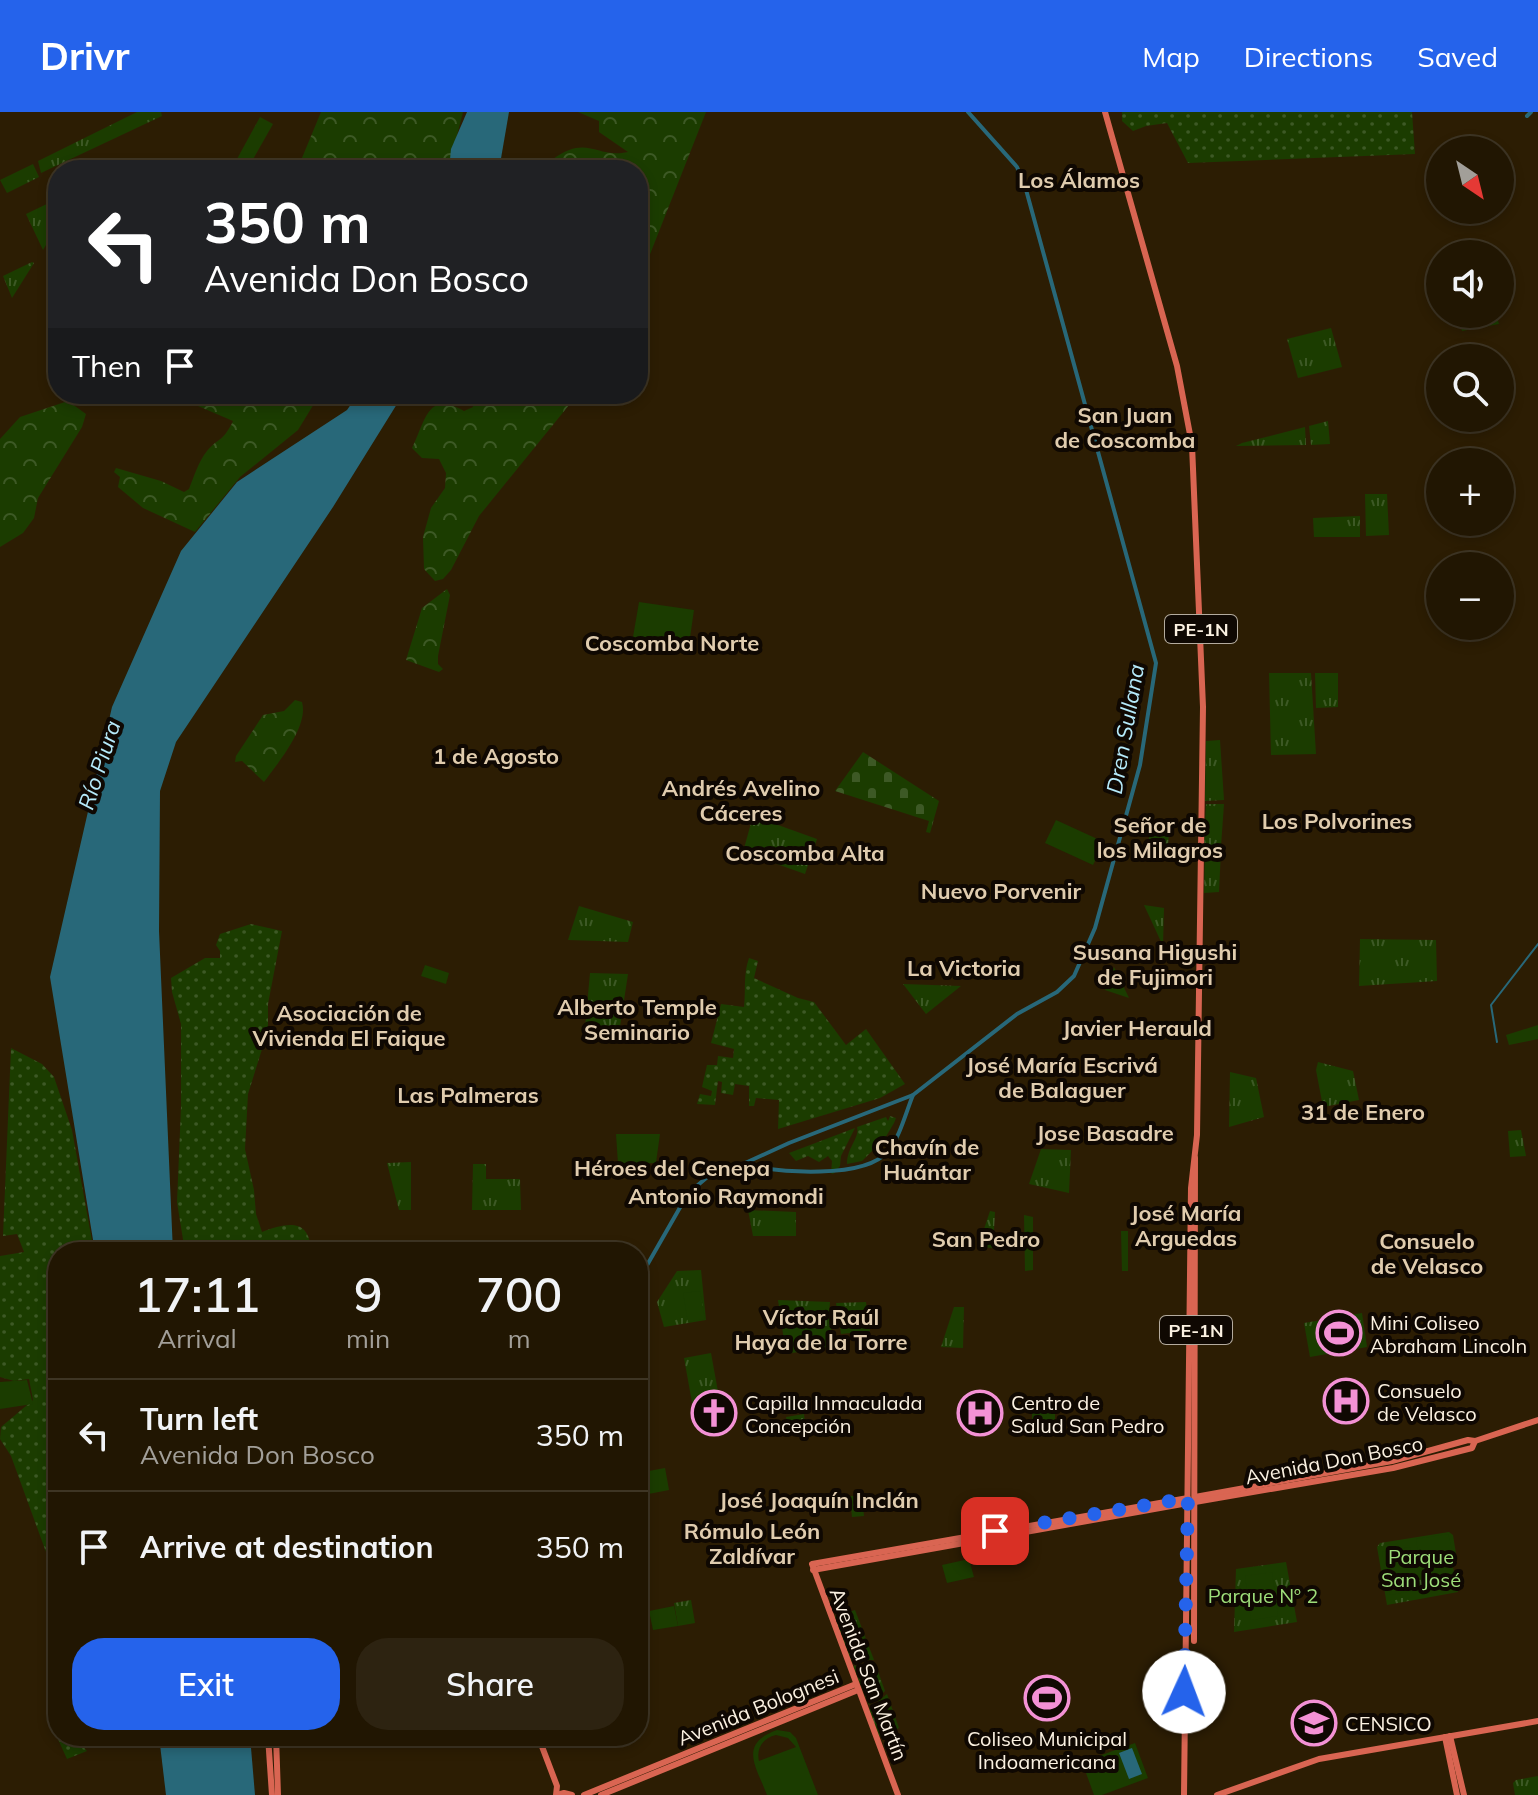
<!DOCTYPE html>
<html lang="en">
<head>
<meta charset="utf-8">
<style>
  :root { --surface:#211602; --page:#2d2311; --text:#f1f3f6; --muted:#a29f99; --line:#3e3524; --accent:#2563eb }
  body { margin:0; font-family:Mulish,sans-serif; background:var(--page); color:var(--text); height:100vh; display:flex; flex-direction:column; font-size:30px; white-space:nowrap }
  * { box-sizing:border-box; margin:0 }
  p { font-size:26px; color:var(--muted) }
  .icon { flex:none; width:44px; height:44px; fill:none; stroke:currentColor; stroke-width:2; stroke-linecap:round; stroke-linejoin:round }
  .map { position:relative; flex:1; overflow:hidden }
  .side { position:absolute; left:48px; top:1130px; width:600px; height:504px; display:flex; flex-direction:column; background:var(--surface); border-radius:32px; box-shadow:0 4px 12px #0003,0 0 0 2px var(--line) }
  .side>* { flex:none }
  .top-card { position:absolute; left:48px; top:48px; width:600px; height:244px; border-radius:32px; box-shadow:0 4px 12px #0003,0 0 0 2px var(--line); background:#202124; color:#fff; overflow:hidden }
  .needle { width:52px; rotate:145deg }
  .controls { position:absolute; left:1426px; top:24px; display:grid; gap:16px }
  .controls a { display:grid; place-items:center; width:88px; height:88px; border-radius:50%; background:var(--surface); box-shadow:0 4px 12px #0003,0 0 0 2px var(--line); font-size:40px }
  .pin { position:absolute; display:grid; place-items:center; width:68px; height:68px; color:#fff; margin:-34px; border-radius:16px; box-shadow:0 4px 12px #0006 }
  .me { position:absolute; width:88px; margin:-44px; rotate:2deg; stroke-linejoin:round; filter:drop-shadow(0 0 6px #0008) }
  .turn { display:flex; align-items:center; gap:28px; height:168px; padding:0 24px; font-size:36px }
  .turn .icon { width:104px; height:104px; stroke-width:2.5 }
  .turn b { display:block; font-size:56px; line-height:68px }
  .then { display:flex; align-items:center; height:76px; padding:0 24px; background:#0003; gap:16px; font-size:30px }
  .eta { display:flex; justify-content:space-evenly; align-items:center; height:136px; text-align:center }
  .eta b { font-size:48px; font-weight:600; line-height:56px }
  .button { display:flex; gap:16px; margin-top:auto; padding:16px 24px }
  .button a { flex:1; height:92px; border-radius:32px; background:var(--accent); color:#fff; font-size:32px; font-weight:600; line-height:92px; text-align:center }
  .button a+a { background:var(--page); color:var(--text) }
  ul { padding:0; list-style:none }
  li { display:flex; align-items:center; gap:24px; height:112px; padding:0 24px; border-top:2px solid var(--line) }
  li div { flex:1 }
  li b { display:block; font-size:30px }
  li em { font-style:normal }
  header { display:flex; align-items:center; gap:48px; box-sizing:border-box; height:112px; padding:0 40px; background:var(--accent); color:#fff }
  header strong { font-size:38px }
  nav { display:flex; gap:44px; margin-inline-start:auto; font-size:28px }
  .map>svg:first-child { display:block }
  .grass { fill:url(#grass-dots) }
  .forest { fill:url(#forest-crowns) }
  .cemetery { fill:url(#cemetery-stones) }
  .park { fill:url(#park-tufts) }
  .garden { fill:#1b3c00; fill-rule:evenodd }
  .water { fill:#286879 }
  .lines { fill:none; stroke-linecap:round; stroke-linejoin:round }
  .stream { stroke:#286879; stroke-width:2 }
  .canal { stroke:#286879; stroke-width:4 }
  .major { stroke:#d96552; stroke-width:6 }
  .route { stroke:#2563eb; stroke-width:14; stroke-dasharray:0 25.2 }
  .labels { text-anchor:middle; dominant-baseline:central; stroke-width:8; stroke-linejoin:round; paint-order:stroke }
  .shield { fill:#0f0802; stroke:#b4ab9e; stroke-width:2 }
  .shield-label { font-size:18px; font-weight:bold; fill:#fbf1e1 }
  .poi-label { font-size:20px; fill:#fbf1e1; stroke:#0f0802; text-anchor:start }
  .street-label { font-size:20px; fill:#fbf1e1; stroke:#0f0802 }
  .park-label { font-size:20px; fill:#9ede7a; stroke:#0f0802 }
  .neighbourhood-label { font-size:22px; font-weight:bold; fill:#e0ccae; stroke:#0f0802 }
  .water-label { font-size:22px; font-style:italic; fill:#b6ebfb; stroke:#0f0802 }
</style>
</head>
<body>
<header>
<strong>Drivr</strong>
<nav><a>Map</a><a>Directions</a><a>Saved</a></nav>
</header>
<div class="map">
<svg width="1538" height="1683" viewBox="0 0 1538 1683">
  <defs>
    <pattern id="grass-dots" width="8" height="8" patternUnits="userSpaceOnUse" patternTransform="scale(2)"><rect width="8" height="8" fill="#1b3c00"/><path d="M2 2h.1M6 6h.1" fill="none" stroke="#3d5925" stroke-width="1.8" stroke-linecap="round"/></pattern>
    <pattern id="forest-crowns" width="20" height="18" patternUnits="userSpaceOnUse" patternTransform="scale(2)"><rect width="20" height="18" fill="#1b3c00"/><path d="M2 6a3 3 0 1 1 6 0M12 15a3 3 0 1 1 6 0" fill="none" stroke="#3d5925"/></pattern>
    <pattern id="cemetery-stones" width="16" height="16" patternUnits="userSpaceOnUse" patternTransform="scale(2)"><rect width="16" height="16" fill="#1b3c00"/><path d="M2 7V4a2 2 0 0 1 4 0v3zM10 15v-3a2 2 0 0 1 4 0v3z" fill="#3d5925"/></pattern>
    <pattern id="park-tufts" width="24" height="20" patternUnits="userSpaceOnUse" patternTransform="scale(2)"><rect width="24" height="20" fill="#1b3c00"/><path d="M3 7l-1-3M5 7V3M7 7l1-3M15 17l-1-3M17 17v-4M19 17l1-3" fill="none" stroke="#3d5925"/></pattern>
  </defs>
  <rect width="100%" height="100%" fill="#2c1d03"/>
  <!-- grass -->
  <g class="grass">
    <path d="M1122 0H1412L1415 42 1188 51 1167 11 1146 14 1133 19 1122 9Z"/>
    <path d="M251 812 282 819 268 892V918L248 982 245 1037 254 1078 256 1102 262 1120C286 1111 310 1105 311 1140H185L177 1090 181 995V912L172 880 171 866 205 846H220V839L216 833 220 822Z"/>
    <path d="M749 846 758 849 754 866 798 886 814 890 846 933 866 917 905 972 880 986 778 1017 779 988 756 986 754 994H749V974L735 972 733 983 721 981 722 970 718 969 715 993 697 992 700 982 711 984 712 979 702 975 707 953H717L718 944 733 946 734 937 711 931 721 892 744 895C746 877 743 863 749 846Z"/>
    <path d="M11 936 42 952 54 965 72 1018 94 1140H58V1473L11 1344 0 1327 1 1315 33 1288 29 1267 14 1269 0 1265V1144L24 1140 17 1122 3 1124Z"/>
    <path d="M890 1004 896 1006 894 1011 878 1038 875 1036 862 1049 847 1052C847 1035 860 1026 857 1015L883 1006 886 1005 888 1009Z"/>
    <path d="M855 1016 841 1044 840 1054 833 1062 831 1061 832 1049 828 1044 819 1050 808 1044 796 1049 789 1041Z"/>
    <path d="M60 1624 76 1627 87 1639 67 1647 57 1625Z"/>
  </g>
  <!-- forest -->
  <g class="forest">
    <path d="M321 0H463L448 58H297Z"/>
    <path d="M578 0H706L645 155 638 186V58H552L553 47C588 22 596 47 628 40L599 20V9Z"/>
    <path d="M170 282H320L298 318 240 365 195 420 143 396 118 375 120 365 114 360 116 356 161 369 184 380 189 377C194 365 198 350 207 339 219 325 223 330 233 309Z"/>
    <path d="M470 282H578L479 404 451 458 443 467 435 469 424 457 423 425 431 396 445 376 446 361 439 347 422 346 412 336C426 308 427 278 464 299L473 295Z"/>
    <path d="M68 289 86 302 82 315 38 386 34 406 23 421 0 435V327L20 305Z"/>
    <path d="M447 477 450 483 438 544V552L443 557 439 560 406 548 422 496Z"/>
    <path d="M295 588 302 590C309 614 278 651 264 670L242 649 235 650 236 644 263 603 284 599Z"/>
  </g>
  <!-- cemetery -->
  <path class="cemetery" d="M863 640 939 689 930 721 926 720 929 709 835 679Z"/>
  <!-- park -->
  <g class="park">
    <path d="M137 0H161L162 4 41 61 38 49Z"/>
    <path d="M260 5 273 12 247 58H231Z"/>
    <path d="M33 52 39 65 7 81 0 68Z"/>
    <path d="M51 90C62 114 56 117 43 138L26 102Z"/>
    <path d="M32 150 34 151 12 186 3 164Z"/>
    <path d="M1331 216 1342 255 1298 266 1287 227Z"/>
    <path d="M1328 309 1330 332 1311 333 1309 314Z"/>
    <path d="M1305 315 1306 333 1236 334 1242 331Z"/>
    <path d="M1365 382H1387L1389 423 1366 424Z"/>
    <path d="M1360 404V425H1314L1313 406Z"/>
    <path d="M1269 561H1311L1316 642 1271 643Z"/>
    <path d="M1315 561H1338V595L1316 596Z"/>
    <path d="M1220 628 1224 688 1205 689 1206 629Z"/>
    <path d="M1206 692H1224L1221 734 1204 735Z"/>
    <path d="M753 704 817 727 805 762 743 740Z"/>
    <path d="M1149 715 1169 718 1168 736 1149 735Z"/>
    <path d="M1221 738 1219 780 1204 781 1205 739Z"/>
    <path d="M1144 793 1164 796 1163 834Z"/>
    <path d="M579 794 633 810 628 830 568 828Z"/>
    <path d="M1360 827 1436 828 1437 869 1359 874Z"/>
    <path d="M1114 855 1129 886 1105 878Z"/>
    <path d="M590 861 628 862 618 928 593 927V917L585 916Z"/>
    <path d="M903 872 961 874 926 902Z"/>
    <path d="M1538 913V927L1509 933 1506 923Z"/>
    <path d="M1318 950 1353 959 1359 988 1323 995 1316 958Z"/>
    <path d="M1230 960 1256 966 1264 1005 1229 1015Z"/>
    <path d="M1521 1018 1526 1044 1510 1045 1508 1019Z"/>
    <path d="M1041 1037 1071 1038 1069 1081 1029 1072Z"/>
    <path d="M411 1050V1098H399L387 1051Z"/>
    <path d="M473 1052H486V1067H520L521 1098H472Z"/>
    <path d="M748 1098 796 1100V1124H753Z"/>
    <path d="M990 1099 995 1100 993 1136 978 1135Z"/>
    <path d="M1024 1103 1033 1105V1158L1025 1159Z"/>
    <path d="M1121 1119H1128V1159H1122Z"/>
    <path d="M701 1158 706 1208 664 1215 657 1190 677 1159Z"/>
    <path d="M778 1188 830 1190 829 1203 834 1234 786 1242Z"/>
    <path d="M866 1190 870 1219 841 1222 836 1191Z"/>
    <path d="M954 1195H964L963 1236 941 1235Z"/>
    <path d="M1362 1201 1367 1235 1310 1245 1304 1211Z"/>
    <path d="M711 1241 724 1313 697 1318 684 1246Z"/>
    <path d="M804 1302 806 1321H789L786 1305Z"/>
    <path d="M665 1356 669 1378 638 1384V1361Z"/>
    <path d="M850 1384H862L864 1404 852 1405Z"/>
    <path d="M1449 1420 1453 1423 1457 1448 1452 1450 1458 1480 1387 1493 1377 1435 1380 1431Z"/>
    <path d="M1286 1450 1297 1510 1234 1520 1236 1457Z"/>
    <path d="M691 1488 695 1511 678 1514 674 1491Z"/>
    <path d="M855 1498 874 1548 851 1549 834 1505Z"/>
    <path d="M875 1551 885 1579 869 1593 853 1554Z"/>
    <path d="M887 1582 899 1616 882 1624H879L869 1597Z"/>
    <path d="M1538 1664V1683H1515L1513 1671 1516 1668Z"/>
  </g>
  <!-- garden -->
  <g class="garden">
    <path d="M1457 202H1496L1499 212 1462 219Z"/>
    <path d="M639 490 694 498 689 533 633 525Z"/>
    <path d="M1056 708 1104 730 1093 753 1045 731Z"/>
    <path d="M425 853 449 861 446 872 421 864Z"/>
    <path d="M616 1022H660L656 1051 618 1052Z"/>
    <path d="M700 1179 705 1207 688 1210 683 1181Z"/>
    <path d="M1349 1208 1353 1229 1329 1233 1325 1213Z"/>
    <path d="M27 1268 33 1292 0 1297V1270Z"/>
    <rect x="1032" y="1299" width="23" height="12"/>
    <path d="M1448 1422 1455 1449 1426 1456 1420 1452 1416 1427Z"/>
    <path d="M1410 1435 1418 1478 1390 1483 1382 1440Z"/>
    <path d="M969 1447 974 1465 947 1471 942 1453Z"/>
    <path d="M1272 1460 1278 1504 1251 1508 1245 1464Z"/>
    <path d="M674 1494 678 1514 653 1518 649 1499Z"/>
    <path d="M1049 1574 1059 1594 1044 1600 1036 1579Z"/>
    <path d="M777 1618 790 1620 796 1626 818 1683H767C756 1654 738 1632 777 1618ZM776 1623 788 1626 796 1635 759 1649C756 1636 763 1626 776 1623Z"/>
    <path d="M1135 1631 1148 1666 1102 1683H1094L1082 1650Z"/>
  </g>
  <!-- water -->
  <g class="water">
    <path d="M467 0H509L499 58H449L451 37Z"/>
    <path d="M358 282H412L397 292 333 395 176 630 160 679 159 819 173 1140H95L50 865 112 595 181 439 237 370 347 298Z"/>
    <path d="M159 1624H250L255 1683H166Z"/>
    <path d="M1132 1636 1142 1662 1129 1667 1119 1641Z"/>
  </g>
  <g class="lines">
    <!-- stream -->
    <path class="stream" d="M1497 930 1491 893 1538 832"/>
    <!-- canal -->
    <g class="canal">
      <path d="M1527 4 1531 0"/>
      <path d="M745 1053C778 1060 865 1068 888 1039 900 1025 906 1000 913 983"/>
      <path d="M638 1169 682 1092 692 1078 711 1062 733 1053 743 1052 789 1031 913 983 1017 902 1057 880 1074 864 1095 816 1140 653 1156 551 1025 74 1017 55 968 0"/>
    </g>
    <!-- major -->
    <g class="major">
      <path d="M1105 0 1177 254 1192 333 1203 595 1197 1023 1191 1076 1184 1683"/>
      <path d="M1195 1385 1392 1349 1468 1328 1475 1329 1538 1308"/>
      <path d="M1195 1390 1393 1356 1472 1336 1475 1329"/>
      <path d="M813 1458 1188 1391"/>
      <path d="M1194 1529 1195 1046"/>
      <path d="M268 1624 272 1683"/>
      <path d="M276 1624 278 1683"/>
      <path d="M538 1624 557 1674 556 1683"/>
      <path d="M1450 1624 1464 1683"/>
      <path d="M1445 1625 1457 1683"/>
      <path d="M557 1683 564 1681 572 1683"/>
      <path d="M584 1683 856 1572"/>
      <path d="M601 1683 858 1578"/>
      <path d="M898 1683 812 1452 1188 1386"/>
      <path d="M1217 1683 1319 1647 1538 1609"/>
    </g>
  </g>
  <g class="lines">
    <!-- route -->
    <path class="route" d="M995 1419 1188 1386 1184 1580"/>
  </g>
  <!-- icons -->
  <defs>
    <g id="stadium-ring" transform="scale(2.3)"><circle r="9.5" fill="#0f0802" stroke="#f391d5" stroke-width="1.5"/><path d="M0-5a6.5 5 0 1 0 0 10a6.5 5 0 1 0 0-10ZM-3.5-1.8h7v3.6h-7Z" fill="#f391d5"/></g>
    <g id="hospital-ring" transform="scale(2.3)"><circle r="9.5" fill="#0f0802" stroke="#f391d5" stroke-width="1.5"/><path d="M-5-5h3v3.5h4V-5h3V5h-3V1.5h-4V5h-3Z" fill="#f391d5"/></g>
    <g id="church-ring" transform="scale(2.3)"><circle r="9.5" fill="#0f0802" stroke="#f391d5" stroke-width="1.5"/><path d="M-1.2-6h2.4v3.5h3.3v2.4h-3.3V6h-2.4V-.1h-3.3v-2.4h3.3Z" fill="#f391d5"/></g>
    <g id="university-ring" transform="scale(2.3)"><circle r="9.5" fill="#0f0802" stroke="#f391d5" stroke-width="1.5"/><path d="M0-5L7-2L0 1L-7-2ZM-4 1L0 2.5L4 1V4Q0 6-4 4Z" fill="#f391d5"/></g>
  </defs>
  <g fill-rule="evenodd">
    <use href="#stadium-ring" x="1339" y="1221"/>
    <use href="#hospital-ring" x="1346" y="1289"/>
    <use href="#church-ring" x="714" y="1301"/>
    <use href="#hospital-ring" x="980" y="1301"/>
    <use href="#stadium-ring" x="1047" y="1586"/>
    <use href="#university-ring" x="1314" y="1611"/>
  </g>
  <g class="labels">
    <!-- shield labels -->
    <g class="shield">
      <rect x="1165" y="503" width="72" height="28" rx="6"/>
      <rect x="1160" y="1204" width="72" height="28" rx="6"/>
    </g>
    <g class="shield-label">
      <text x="1201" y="517">PE-1N</text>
      <text x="1196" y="1218">PE-1N</text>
    </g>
    <!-- poi labels -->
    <g class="poi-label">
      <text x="1370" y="1210">Mini Coliseo<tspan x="1370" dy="23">Abraham Lincoln</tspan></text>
      <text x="1377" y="1278">Consuelo<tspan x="1377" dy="23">de Velasco</tspan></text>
      <text x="745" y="1290">Capilla Inmaculada<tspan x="745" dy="23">Concepción</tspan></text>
      <text x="1011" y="1290">Centro de<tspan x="1011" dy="23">Salud San Pedro</tspan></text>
      <text x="1345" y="1611">CENSICO</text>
      <text x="1047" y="1626" text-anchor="middle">Coliseo Municipal<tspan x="1047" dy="23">Indoamericana</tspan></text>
    </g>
    <!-- street labels -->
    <g class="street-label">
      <text transform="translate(1334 1348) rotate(-11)">Avenida Don Bosco</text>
      <text transform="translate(869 1562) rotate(69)">Avenida San Martín</text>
      <text transform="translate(758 1595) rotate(-22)">Avenida Bolognesi</text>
    </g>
    <!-- park labels -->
    <g class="park-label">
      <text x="1421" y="1444">Parque<tspan x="1421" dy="23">San José</tspan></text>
      <text x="1263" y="1483">Parque Nº 2</text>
    </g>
    <!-- neighbourhood labels -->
    <g class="neighbourhood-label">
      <text x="1079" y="68">Los Álamos</text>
      <text x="1125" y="303">San Juan<tspan x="1125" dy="25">de Coscomba</tspan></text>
      <text x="672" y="531">Coscomba Norte</text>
      <text x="496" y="644">1 de Agosto</text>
      <text x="741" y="676">Andrés Avelino<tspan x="741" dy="25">Cáceres</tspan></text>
      <text x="1337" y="709">Los Polvorines</text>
      <text x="1160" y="713">Señor de<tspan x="1160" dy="25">los Milagros</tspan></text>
      <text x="805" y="741">Coscomba Alta</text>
      <text x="1001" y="779">Nuevo Porvenir</text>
      <text x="1155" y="840">Susana Higushi<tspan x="1155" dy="25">de Fujimori</tspan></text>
      <text x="964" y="856">La Victoria</text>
      <text x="637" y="895">Alberto Temple<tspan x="637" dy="25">Seminario</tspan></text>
      <text x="349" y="901">Asociación de<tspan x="349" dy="25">Vivienda El Faique</tspan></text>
      <text x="1137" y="916">Javier Herauld</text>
      <text x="1062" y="953">José María Escrivá<tspan x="1062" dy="25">de Balaguer</tspan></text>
      <text x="468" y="983">Las Palmeras</text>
      <text x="1363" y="1000">31 de Enero</text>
      <text x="1105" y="1021">Jose Basadre</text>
      <text x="927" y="1035">Chavín de<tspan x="927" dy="25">Huántar</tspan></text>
      <text x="672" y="1056">Héroes del Cenepa</text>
      <text x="726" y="1084">Antonio Raymondi</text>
      <text x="1186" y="1101">José María<tspan x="1186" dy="25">Arguedas</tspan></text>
      <text x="986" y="1127">San Pedro</text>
      <text x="1427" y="1129">Consuelo<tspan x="1427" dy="25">de Velasco</tspan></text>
      <text x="821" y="1205">Víctor Raúl<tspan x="821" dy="25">Haya de la Torre</tspan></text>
      <text x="819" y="1388">José Joaquín Inclán</text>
      <text x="752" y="1419">Rómulo León<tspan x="752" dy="25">Zaldívar</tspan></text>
    </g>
    <!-- water labels -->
    <g class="water-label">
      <text transform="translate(1125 617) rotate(-80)">Dren Sullana</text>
      <text transform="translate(99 653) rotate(-72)">Río Piura</text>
    </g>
  </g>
</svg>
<div class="controls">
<a><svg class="needle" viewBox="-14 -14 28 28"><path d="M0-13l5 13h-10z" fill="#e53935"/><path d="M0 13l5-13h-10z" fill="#a29f99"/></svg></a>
<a><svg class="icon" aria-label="sound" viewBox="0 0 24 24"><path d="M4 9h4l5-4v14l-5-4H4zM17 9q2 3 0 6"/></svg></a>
<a><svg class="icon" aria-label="search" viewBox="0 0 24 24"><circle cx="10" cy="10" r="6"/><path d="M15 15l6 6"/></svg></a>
<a>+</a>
<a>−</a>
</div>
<div class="pin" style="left:995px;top:1419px;background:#d93025"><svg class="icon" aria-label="arrive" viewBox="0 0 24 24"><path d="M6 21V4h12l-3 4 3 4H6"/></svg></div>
<svg class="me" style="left:1184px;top:1580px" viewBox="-20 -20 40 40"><circle r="19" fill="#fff"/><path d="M0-13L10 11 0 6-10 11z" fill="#2563eb"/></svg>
<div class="top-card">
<div class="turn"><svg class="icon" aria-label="left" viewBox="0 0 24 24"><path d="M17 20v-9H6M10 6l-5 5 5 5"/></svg><div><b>350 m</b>Avenida Don Bosco</div></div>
<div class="then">Then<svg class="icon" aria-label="arrive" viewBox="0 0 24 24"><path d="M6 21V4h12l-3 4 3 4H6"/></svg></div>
</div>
<section class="side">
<div class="eta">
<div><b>17:11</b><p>Arrival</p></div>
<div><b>9</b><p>min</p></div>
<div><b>700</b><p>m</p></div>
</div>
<ul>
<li><svg class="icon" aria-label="left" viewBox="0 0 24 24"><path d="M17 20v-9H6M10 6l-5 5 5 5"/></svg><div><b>Turn left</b><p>Avenida Don Bosco</p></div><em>350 m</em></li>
<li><svg class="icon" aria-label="arrive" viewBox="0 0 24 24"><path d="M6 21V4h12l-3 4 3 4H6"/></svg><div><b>Arrive at destination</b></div><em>350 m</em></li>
</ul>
<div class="button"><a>Exit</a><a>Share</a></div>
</section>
</div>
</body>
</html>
